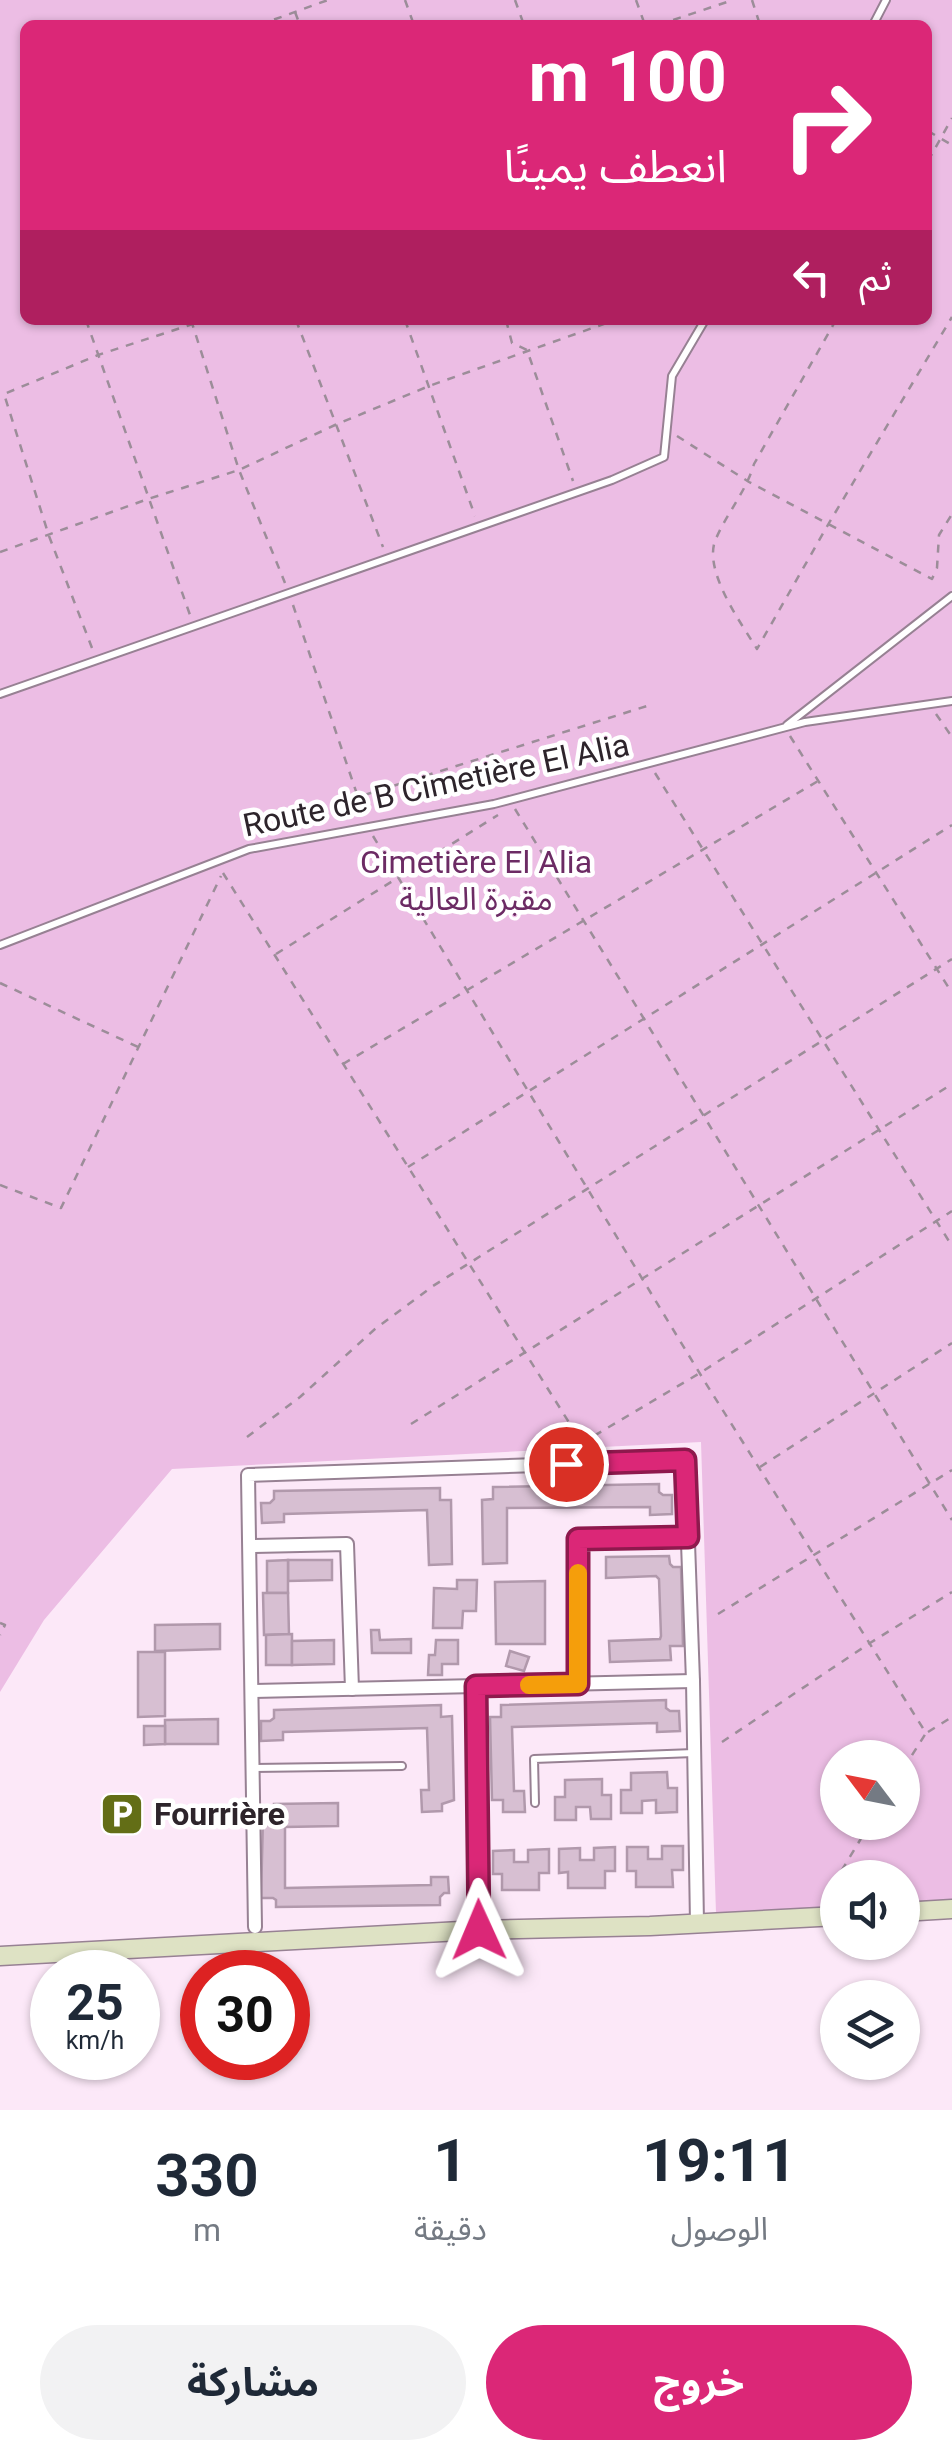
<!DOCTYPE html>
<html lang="ar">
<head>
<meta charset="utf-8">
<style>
  :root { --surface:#fff; --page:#f2f2f3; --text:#1f2937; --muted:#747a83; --accent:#db2777 }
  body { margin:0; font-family:Roboto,"Noto Sans Arabic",sans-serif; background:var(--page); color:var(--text); direction:rtl; height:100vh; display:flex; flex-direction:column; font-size:38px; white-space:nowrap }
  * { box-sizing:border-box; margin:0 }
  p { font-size:32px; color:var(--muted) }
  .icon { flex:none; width:55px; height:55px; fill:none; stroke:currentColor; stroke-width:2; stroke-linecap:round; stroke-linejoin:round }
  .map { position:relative; height:2110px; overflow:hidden; direction:ltr }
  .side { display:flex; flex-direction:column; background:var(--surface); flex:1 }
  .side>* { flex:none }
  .banner { position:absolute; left:20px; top:20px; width:912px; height:305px; border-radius:15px; box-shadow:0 2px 8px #0004; direction:rtl; background:#db2777; color:#fff; overflow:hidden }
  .needle { width:65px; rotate:302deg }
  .buttons { position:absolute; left:820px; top:1740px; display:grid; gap:20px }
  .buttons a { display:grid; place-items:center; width:100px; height:100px; border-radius:50%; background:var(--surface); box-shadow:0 2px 8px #0004; font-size:50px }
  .speed { position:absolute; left:30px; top:1950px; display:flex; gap:20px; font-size:50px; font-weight:700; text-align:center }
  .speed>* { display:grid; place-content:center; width:130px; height:130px; border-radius:50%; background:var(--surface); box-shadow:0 2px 8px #0004; line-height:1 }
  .speed small { font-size:25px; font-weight:400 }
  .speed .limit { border:15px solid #d22; background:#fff; color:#111 }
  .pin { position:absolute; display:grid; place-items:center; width:85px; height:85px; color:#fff; margin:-42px; border:5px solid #fff; border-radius:50%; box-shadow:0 2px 10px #0007 }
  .me { position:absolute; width:110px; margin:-55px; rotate:359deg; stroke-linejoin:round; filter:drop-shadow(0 0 8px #0008) }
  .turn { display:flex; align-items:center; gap:35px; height:210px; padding:0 40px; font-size:45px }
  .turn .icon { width:130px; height:130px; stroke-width:2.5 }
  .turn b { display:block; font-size:70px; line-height:85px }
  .then { display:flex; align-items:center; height:95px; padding:0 40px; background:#0003; gap:20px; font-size:38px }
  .eta { display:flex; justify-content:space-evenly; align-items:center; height:170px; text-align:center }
  .eta b { font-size:60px; font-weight:700; line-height:70px }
  .button { display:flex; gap:20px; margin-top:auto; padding:20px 40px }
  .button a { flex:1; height:115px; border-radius:60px; background:var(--accent); color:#fff; font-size:40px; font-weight:700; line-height:115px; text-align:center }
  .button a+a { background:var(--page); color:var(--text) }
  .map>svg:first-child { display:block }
  .green { fill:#ecbde4; fill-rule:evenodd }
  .building { fill:#d7bfd2; stroke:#b199ac; stroke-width:2.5 }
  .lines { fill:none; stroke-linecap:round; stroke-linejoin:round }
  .lane-casing { stroke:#978193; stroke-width:10 }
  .street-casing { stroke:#978193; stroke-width:16 }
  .secondary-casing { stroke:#978193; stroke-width:21 }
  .path { stroke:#9c8d99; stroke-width:2.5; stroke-dasharray:8 8; stroke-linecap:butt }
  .lane { stroke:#fff; stroke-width:6 }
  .street { stroke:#fff; stroke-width:12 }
  .secondary { stroke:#dee2c4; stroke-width:18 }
  .route-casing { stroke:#8e194d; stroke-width:25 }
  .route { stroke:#db2777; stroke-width:18 }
  .slow { stroke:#f59e0b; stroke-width:18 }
  .labels { text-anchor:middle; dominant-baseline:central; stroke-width:9; stroke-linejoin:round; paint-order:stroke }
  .street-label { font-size:32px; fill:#2d242b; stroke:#fff }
  .park-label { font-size:32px; fill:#6c2b64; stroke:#fff }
  .poi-label { font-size:32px; font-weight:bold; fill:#2d242b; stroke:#fff; text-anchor:start }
</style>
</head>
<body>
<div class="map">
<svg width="952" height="2110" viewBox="0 0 952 2110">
  <rect width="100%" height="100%" fill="#fce8f8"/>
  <!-- green -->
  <path class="green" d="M0 0H952V1902L903 1905 902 1878H838L837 1908 716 1913 701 1442 172 1469 44 1620 0 1692ZM25 25H928V320H25ZM838 1758H902V1822H838Z"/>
  <!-- building -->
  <g class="building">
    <path d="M659 1484V1492L663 1495H672V1514L650 1515V1507L507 1508V1563L483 1564 482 1500 493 1499V1487Z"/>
    <path d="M440 1488V1500H451L452 1564 429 1565 427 1510 284 1514V1522L262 1523 261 1503H270L274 1499V1491Z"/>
    <path d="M669 1556 670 1564 673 1567H681L683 1646H670L671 1660 610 1662 609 1641 660 1639 661 1636 659 1579 656 1576 606 1578V1557Z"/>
    <path d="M288 1560H332V1580L288 1581Z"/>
    <path d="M288 1560V1593H267V1561Z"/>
    <path d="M457 1580H477L476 1611H463L462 1628H433L434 1588 457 1589Z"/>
    <path d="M545 1581V1644H496L495 1582Z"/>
    <path d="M263 1593H288L289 1634 264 1635Z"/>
    <path d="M220 1624V1649L155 1651V1625Z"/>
    <path d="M371 1630H379L380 1640 411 1639V1653H372Z"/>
    <path d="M292 1634V1665H266V1635Z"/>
    <path d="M334 1640V1664L292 1665V1641Z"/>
    <path d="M436 1640H458V1664H442V1675H428L429 1655H435Z"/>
    <path d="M510 1651 529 1657 524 1671 506 1666Z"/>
    <path d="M138 1652H165V1716L138 1717Z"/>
    <path d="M666 1700V1708L670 1711H679L680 1731 657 1732V1723L512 1727 514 1791H524L525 1812H503V1800H492L490 1717H501V1705Z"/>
    <path d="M441 1705V1717L452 1716 454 1800 442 1804V1811L422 1812 421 1790H429L427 1728 283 1732V1740L261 1741V1721H270L274 1718V1710Z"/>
    <path d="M218 1719V1744H165V1720Z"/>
    <path d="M144 1726H165V1744L144 1745Z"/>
    <path d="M667 1772 668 1788H677V1812L656 1813V1800L642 1801V1813H621V1790H631V1773Z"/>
    <path d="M602 1779V1795H611V1819H591L590 1807H576V1820H555V1797H565V1780Z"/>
    <path d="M338 1803V1826L285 1827V1888L431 1885V1877H448L449 1893H444L440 1897V1905L276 1907V1900L273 1898H261L263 1817H270L274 1812V1804Z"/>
    <path d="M662 1846H683V1870H672L673 1887H636V1871H627V1847H648V1859H662Z"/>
    <path d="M615 1847V1871H605V1888H568V1872L559 1873V1849L580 1848V1860H594V1848Z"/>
    <path d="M549 1849V1873H539V1890H502V1874H493V1851L514 1850V1862H528V1850Z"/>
  </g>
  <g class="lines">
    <!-- lane casing -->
    <g class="lane-casing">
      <g id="lane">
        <path d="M873 25 886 0"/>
        <path d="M0 694 612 480 664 457 672 376 705 320"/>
        <path d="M787 725 952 596"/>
        <path d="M0 945 249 849 494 804 805 722 952 701"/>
        <path d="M254 1768 402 1766"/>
        <path d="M535 1803 534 1759 694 1753"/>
      </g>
    </g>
    <!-- street casing -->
    <g class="street-casing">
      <g id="street">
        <path d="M250 1546 347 1544 352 1689"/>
        <path d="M578 1684V1539L688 1537"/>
        <path d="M476 1686 479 1930"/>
        <path d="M253 1691 693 1681"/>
        <path d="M255 1927 248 1475 685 1460 693 1681 697 1923"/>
      </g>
    </g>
    <!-- secondary casing -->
    <g class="secondary-casing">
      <g id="secondary">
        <path d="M902 1912 952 1909"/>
        <path d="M0 1956 479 1930 650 1926 838 1916"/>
      </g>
    </g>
    <!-- path -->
    <g class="path">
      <path d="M405 0 414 25"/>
      <path d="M515 0 524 25"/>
      <path d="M636 0 645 25"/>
      <path d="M752 0 760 25"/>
      <path d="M295 12 300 25"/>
      <path d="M259 25 328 0"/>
      <path d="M658 25 733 0"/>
      <path d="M928 131 952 145"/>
      <path d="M928 161 952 118"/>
      <path d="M86 320 190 615"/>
      <path d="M191 320 239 470 285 583"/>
      <path d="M296 320 383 547"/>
      <path d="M405 320 475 516"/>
      <path d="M506 320 512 343 527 350 573 481"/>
      <path d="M836 320 754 464C746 492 726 514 715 541 704 572 741 623 757 649L829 523 952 317"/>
      <path d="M677 436 749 482 932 579 937 568 939 535 952 514"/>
      <path d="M0 552 148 499 239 470 335 425 429 386 615 320"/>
      <path d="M293 605 364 815"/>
      <path d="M92 648 49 536 4 394 98 355 205 320"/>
      <path d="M936 714 952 737"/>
      <path d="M790 736 952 993"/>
      <path d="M655 773 952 1246"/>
      <path d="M515 809 952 1520"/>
      <path d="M291 828 358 797 647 706"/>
      <path d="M373 836 705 1382 926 1733 902 1771"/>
      <path d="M223 873 582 1443 700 1373 952 1211"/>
      <path d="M276 954 498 815"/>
      <path d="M0 983 138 1047"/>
      <path d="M343 1064 818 781"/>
      <path d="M408 1167 952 825"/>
      <path d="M0 1185 61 1208 221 876"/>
      <path d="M411 1424 952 1084"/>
      <path d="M247 1437 300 1397 375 1329 433 1286 952 959"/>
      <path d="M760 1467 952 1343"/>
      <path d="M718 1614 952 1470"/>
      <path d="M0 1623 5 1625 0 1635"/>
      <path d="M928 1732 952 1717"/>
      <path d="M722 1742 870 1643 952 1592"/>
      <path d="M825 1898 871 1822"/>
    </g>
    <!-- lane -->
    <use href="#lane" class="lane"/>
    <!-- street -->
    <use href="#street" class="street"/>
    <!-- secondary -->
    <use href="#secondary" class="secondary"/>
  </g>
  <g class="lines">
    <!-- route casing -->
    <g class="route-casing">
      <path id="route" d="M479 1930 476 1686 578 1684V1539L688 1537 685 1460 566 1464"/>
    </g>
    <!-- route -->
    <use href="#route" class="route"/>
    <!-- slow -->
    <path class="slow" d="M529 1685 578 1684V1573"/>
  </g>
  <!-- icons -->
  <defs>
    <g id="parking-square" transform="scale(2.25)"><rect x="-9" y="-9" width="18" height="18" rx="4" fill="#636e16" stroke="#fff"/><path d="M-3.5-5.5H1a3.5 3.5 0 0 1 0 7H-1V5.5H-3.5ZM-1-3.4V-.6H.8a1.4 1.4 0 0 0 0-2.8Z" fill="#fff"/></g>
  </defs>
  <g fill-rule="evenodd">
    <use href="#parking-square" x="122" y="1814"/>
  </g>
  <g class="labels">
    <!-- street labels -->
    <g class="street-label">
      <text transform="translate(436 785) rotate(-12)">Route de B Cimetière El Alia</text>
    </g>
    <!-- park labels -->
    <g class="park-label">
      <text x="476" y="862">Cimetière El Alia<tspan x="476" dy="37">مقبرة العالية</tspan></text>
    </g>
    <!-- poi labels -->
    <g class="poi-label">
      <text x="154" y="1814">Fourrière</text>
    </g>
  </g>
</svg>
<div class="buttons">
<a><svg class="needle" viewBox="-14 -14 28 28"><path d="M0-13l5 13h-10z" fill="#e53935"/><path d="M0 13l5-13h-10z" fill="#747a83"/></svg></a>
<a><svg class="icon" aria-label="sound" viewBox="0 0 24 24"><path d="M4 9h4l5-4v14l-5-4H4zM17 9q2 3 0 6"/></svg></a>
<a><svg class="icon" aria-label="layers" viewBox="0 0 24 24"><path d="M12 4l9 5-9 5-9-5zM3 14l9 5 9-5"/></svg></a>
</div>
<div class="speed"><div>25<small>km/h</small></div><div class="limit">30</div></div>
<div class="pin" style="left:566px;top:1464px;background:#d93025"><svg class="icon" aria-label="arrive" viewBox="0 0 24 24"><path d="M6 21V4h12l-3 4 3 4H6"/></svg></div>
<svg class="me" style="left:479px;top:1930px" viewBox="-20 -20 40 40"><path d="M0-17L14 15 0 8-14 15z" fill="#db2777" stroke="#fff" stroke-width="4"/></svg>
<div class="banner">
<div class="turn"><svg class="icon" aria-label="right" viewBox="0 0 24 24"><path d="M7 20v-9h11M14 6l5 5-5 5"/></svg><div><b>100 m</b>انعطف يمينًا</div></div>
<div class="then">ثم<svg class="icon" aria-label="left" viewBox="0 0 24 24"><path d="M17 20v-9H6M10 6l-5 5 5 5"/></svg></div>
</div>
</div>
<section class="side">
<div class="eta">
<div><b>19:11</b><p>الوصول</p></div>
<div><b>1</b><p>دقيقة</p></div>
<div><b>330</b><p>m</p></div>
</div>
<div class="button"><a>خروج</a><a>مشاركة</a></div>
</section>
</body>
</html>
